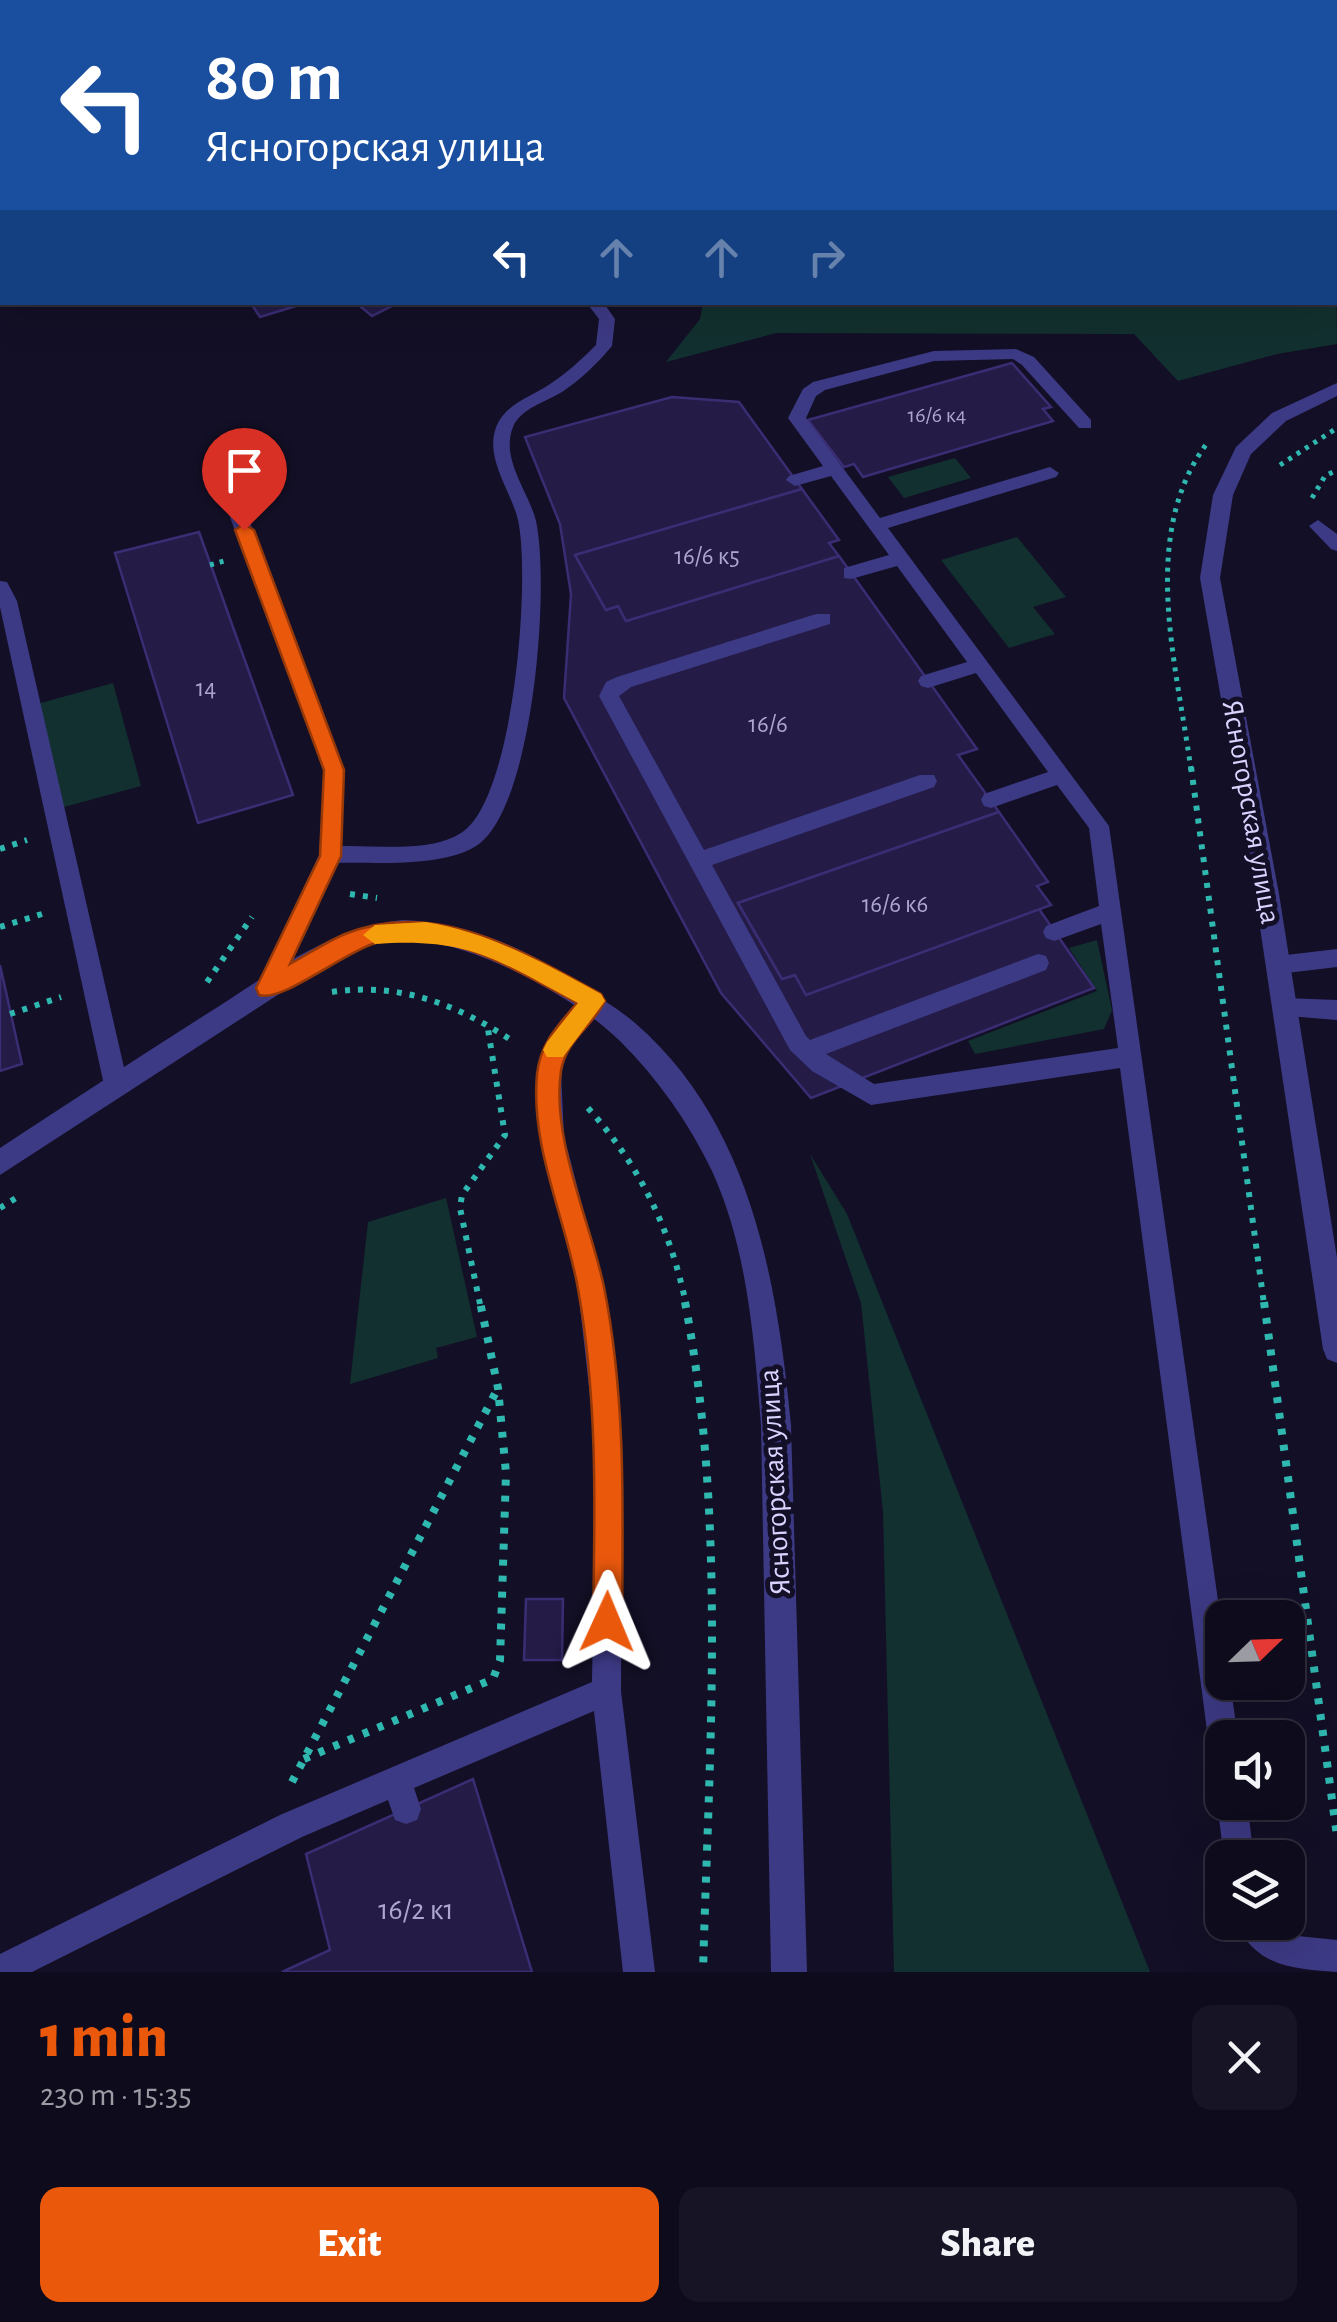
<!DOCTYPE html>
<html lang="en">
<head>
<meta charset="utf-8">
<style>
  :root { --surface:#0e0b1c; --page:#171425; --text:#f1f3f6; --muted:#9b9ba3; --line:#2e2b3b; --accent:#ea580c }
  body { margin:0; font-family:"Alegreya Sans",sans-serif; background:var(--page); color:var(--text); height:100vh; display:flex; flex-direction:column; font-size:38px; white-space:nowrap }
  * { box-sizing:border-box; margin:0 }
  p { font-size:32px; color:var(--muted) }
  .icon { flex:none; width:55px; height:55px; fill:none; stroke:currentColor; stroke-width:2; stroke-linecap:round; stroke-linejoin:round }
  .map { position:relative; height:1972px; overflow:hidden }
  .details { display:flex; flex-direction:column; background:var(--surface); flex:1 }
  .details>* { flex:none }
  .top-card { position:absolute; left:0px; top:0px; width:1338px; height:305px; box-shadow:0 10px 40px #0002,0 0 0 2px var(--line); background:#1a4fa0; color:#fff; overflow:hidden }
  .needle { width:65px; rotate:67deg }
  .buttons { position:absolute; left:1205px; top:1600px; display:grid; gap:20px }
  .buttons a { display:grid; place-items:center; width:100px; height:100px; border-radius:20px; background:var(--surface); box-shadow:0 10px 40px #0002,0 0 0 2px var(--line); font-size:50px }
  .pin { position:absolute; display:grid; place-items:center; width:85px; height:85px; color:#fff; margin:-102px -42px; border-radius:50% 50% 50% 0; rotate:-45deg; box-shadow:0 0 10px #0007 }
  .pin .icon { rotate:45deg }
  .me { position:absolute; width:110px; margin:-55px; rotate:1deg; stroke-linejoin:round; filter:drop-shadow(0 0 8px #0008) }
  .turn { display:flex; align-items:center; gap:35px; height:210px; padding:0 40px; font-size:45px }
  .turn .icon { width:130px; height:130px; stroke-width:2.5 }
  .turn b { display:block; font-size:70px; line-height:85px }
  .lanes { display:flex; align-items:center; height:95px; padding:0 40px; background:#0003; justify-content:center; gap:50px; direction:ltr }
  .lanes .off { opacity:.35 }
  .round { display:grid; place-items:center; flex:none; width:105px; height:105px; border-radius:20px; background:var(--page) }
  .headline { display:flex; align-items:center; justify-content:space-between; height:170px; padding:0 40px }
  h1 { font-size:60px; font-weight:800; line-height:75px; color:var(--accent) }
  .primary-button { display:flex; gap:20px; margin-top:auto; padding:20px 40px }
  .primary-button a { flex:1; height:115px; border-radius:20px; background:var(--accent); color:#fff; font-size:40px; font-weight:800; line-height:115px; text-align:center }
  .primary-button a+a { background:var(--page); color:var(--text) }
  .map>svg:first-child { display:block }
  .green { fill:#12302f }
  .building { fill:#241b47; stroke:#3b2d73; stroke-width:2.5 }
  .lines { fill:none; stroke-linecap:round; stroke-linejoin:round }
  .path-far2 { stroke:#2fb8b0; stroke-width:5; stroke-dasharray:4 6; stroke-linecap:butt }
  .path-far1 { stroke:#2fb8b0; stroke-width:6; stroke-dasharray:5 8; stroke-linecap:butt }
  .path { stroke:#2fb8b0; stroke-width:8; stroke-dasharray:6 10; stroke-linecap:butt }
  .service { fill:#3d3a85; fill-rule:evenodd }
  .tertiary { fill:#3d3a85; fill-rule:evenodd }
  .route { fill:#ea580c; stroke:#983908; stroke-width:2.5 }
  .slow { fill:#f59e0b }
  .labels { text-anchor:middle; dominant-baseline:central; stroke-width:10; stroke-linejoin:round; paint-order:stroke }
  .far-number-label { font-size:22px; fill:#aca6d1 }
  .number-label { font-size:25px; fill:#aca6d1 }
  .street-label { font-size:30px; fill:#d9d4ff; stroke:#130f26 }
  .near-number-label { font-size:30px; fill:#aca6d1 }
</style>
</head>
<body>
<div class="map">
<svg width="1337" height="1972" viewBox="0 0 1337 1972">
  <rect width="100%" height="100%" fill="#130f26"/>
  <!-- green -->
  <g class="green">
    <path d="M1335 149 1337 344 1277 354 1178 381 1134 334 776 333 666 362 700 319 703 303 1335 302Z"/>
    <path d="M955 458 971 478 904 498 888 477Z"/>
    <path d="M1017 537 1066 597 1033 607 1055 634 1009 648 941 560Z"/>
    <path d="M113 683 141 786 53 810 30 706Z"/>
    <path d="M1097 940 1112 1010 1104 1029 975 1054 968 1041 1097 991 1069 948Z"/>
    <path d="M810 1154 847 1214 1150 1972H894L883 1512 861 1303Z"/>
    <path d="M446 1198 477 1337 436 1348 438 1358 350 1384 368 1222Z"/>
  </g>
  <!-- building -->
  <g class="building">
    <path d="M250 302H309L260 317Z"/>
    <path d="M355 302H388L392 306 372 316Z"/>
    <path d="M1012 363 1051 407 1043 409 1053 421 863 477 854 464 844 467 808 420Z"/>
    <path d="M672 397 739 402 802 489 575 555 606 610 618 606 626 621 839 556 977 749 958 755 999 812 738 903 782 979 795 975 806 995 1039 909 1094 988 811 1098 721 993 564 698 571 594 560 524 525 437Z"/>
    <path d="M802 489 839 540 829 543 839 556 626 621 618 606 606 610 575 555Z"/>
    <path d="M199 532 293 795 198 823 115 553Z"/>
    <path d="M999 812 1048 882 1037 886 1051 905 806 995 795 975 782 979 738 903Z"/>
    <path d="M0 965 22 1064 0 1071Z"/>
    <path d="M526 1599H563L562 1660H524Z"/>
    <path d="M473 1779 532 1972H282L330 1950 306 1854Z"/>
  </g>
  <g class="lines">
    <!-- path-far2 -->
    <g class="path-far2">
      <path d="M1280 465 1337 428"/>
      <path d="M1312 498 1325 476 1337 470"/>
      <path d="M210 565 224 561"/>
      <path d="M1191 770C1177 665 1138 534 1208 442"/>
    </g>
    <!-- path-far1 -->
    <g class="path-far1">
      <path d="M1191 767 1264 1304"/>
      <path d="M0 849 27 840"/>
      <path d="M350 894 377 898"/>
      <path d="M0 927 42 914"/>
      <path d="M207 982 252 917"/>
      <path d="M332 992C399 982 456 1004 511 1040"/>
      <path d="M10 1014 61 997"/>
      <path d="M588 1108C640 1166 670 1228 686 1304"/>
      <path d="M0 1208 16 1198"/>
      <path d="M480 1304 460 1208 462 1195 505 1135 487 1023"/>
    </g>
    <!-- path -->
    <g class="path">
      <path d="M685 1302C727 1521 709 1750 703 1972"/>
      <path d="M1264 1302 1337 1836"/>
      <path d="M304 1759 493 1679 500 1660 506 1473 498 1388 480 1302"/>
      <path d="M292 1782 497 1390"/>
    </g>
    <!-- service -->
    <g class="service">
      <path d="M586 302H603L615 319 612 346C598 363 580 380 562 392 546 402 521 408 513 427 500 459 529 492 536 521 550 586 534 802 479 844 446 868 376 862 337 863L276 995H260L257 988 319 855 324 770 221 493 230 487 239 493 344 770 341 846C376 845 430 853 461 833 514 801 531 578 518 520 511 490 483 457 497 425 507 403 531 397 550 384 567 373 582 359 596 345L599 319Z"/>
      <path d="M1016 349 1034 357 1091 420V428H1079L1022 365 1013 359 934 361 825 390 816 396 806 418 880 518 1050 467 1059 473 1056 477 888 528 1109 826 1222 1629V1682H1230L1238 1738H1222V1753L1212 1749 1208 1738 1120 1068 871 1105 812 1071 790 1050 599 696 606 682 617 677 816 614H830V624L631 687 619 696 704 850 920 775H934L937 781 934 787 712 865 806 1036 810 1040 1038 954 1046 956 1049 963 1046 970 826 1054 874 1084 1118 1048 1101 924 1054 941 1046 938 1043 932 1046 926 1099 906 1089 828 1057 785 991 808 984 806 981 800 984 794 1048 772 976 673 928 688 921 686 918 681 921 676 967 662 897 566 851 579 844 578V568L889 555 831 476 795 486 786 480 789 476 823 466 788 418 803 389 813 382 934 351Z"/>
      <path d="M1318 520 1337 534V551L1331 549 1309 526Z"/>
      <path d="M0 581 7 582 17 601 128 1085 124 1092 116 1095 108 1092 104 1085 0 607Z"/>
      <path d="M1337 949V967L1278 974 1270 972 1267 965 1270 958 1278 956Z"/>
      <path d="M593 991 601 994 604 1001 567 1047 561 1073 564 1136 604 1289 622 1450 621 1691 655 1972H623L594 1711 414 1788 421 1809 417 1820 406 1824 395 1820 388 1800 302 1837 32 1972H0V1954L280 1815 592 1682 596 1450 578 1289 540 1136 537 1073 549 1036 585 994Z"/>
      <path d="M1284 998 1337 1000V1020L1276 1015 1273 1008 1276 1001Z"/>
      <path d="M1221 1791 1222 1802H1247L1254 1858H1224L1217 1802Z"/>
      <path d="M1236 1922H1270L1288 1935 1337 1940V1972C1294 1969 1255 1967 1236 1922Z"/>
    </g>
    <!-- tertiary -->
    <g class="tertiary">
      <path d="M1337 383V396L1286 421 1251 454 1233 495 1220 578 1279 894 1337 1258V1363L1327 1359 1323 1349 1255 894 1200 578 1213 495 1236 447 1272 413Z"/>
      <path d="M402 920C466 922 526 948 579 984 597 997 618 1008 635 1023 751 1123 777 1281 791 1425L807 1972H771L761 1425C754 1340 748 1250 712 1171 689 1123 658 1079 620 1041 574 996 468 938 402 940 368 942 339 957 310 974L0 1175V1148C68 1103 136 1059 205 1015 267 976 326 929 402 920Z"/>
    </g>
  </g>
  <!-- route -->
  <path class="route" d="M244 524 254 530 344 770 341 856 290 964C308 954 326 942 345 934 436 897 523 952 601 994L605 1001C592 1027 566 1040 561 1071 551 1138 590 1221 604 1287 626 1397 623 1511 622 1622L617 1633 607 1637 597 1633 593 1622C595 1511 598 1400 578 1289 566 1219 530 1147 537 1074 540 1044 558 1025 577 1003 515 970 450 927 376 943 347 950 282 1003 259 995L256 988 320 856 324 770 235 530Z"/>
  <!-- slow -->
  <path class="slow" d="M426 922C491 933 544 963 601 994L605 1001 563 1057H547L543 1050 547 1042 578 1003C498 960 469 937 375 944L363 935 375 925Z"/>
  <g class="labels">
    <!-- far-number labels -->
    <g class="far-number-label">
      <text x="937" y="415">16/6 к4</text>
    </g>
    <!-- number labels -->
    <g class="number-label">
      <text x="707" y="556">16/6 к5</text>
      <text x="206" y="688">14</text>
      <text x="768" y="724">16/6</text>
      <text x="895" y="904">16/6 к6</text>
    </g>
    <!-- street labels -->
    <g class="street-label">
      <text transform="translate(1251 812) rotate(80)">Ясногорская улица</text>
      <text transform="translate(775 1482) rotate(-93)">Ясногорская улица</text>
    </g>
    <!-- near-number labels -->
    <g class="near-number-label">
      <text x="416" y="1910">16/2 к1</text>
    </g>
  </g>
</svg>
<div class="buttons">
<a><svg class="needle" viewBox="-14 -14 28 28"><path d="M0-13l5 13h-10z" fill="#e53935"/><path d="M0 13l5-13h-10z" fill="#9b9ba3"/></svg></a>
<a><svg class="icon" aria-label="sound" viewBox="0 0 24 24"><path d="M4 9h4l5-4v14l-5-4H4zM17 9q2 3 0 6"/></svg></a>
<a><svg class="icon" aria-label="layers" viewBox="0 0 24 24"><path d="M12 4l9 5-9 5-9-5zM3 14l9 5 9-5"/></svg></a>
</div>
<div class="pin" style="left:244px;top:530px;background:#d93025"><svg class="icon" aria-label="arrive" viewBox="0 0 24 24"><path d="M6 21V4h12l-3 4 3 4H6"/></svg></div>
<svg class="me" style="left:607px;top:1622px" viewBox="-20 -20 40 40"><path d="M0-17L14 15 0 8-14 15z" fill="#ea580c" stroke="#fff" stroke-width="4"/></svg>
<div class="top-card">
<div class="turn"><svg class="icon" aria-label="left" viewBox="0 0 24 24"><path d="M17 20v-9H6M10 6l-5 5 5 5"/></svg><div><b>80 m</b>Ясногорская улица</div></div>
<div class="lanes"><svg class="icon" aria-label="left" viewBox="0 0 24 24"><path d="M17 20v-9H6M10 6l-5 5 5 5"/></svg><svg class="icon off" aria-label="ahead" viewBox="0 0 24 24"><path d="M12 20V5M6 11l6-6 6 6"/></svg><svg class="icon off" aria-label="ahead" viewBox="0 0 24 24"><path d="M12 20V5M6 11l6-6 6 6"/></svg><svg class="icon off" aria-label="right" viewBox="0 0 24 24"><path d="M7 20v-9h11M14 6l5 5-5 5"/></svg></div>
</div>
</div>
<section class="details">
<div class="headline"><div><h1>1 min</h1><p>230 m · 15:35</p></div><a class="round"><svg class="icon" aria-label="close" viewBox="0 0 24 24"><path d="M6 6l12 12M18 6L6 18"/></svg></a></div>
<div class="primary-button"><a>Exit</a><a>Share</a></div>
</section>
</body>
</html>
